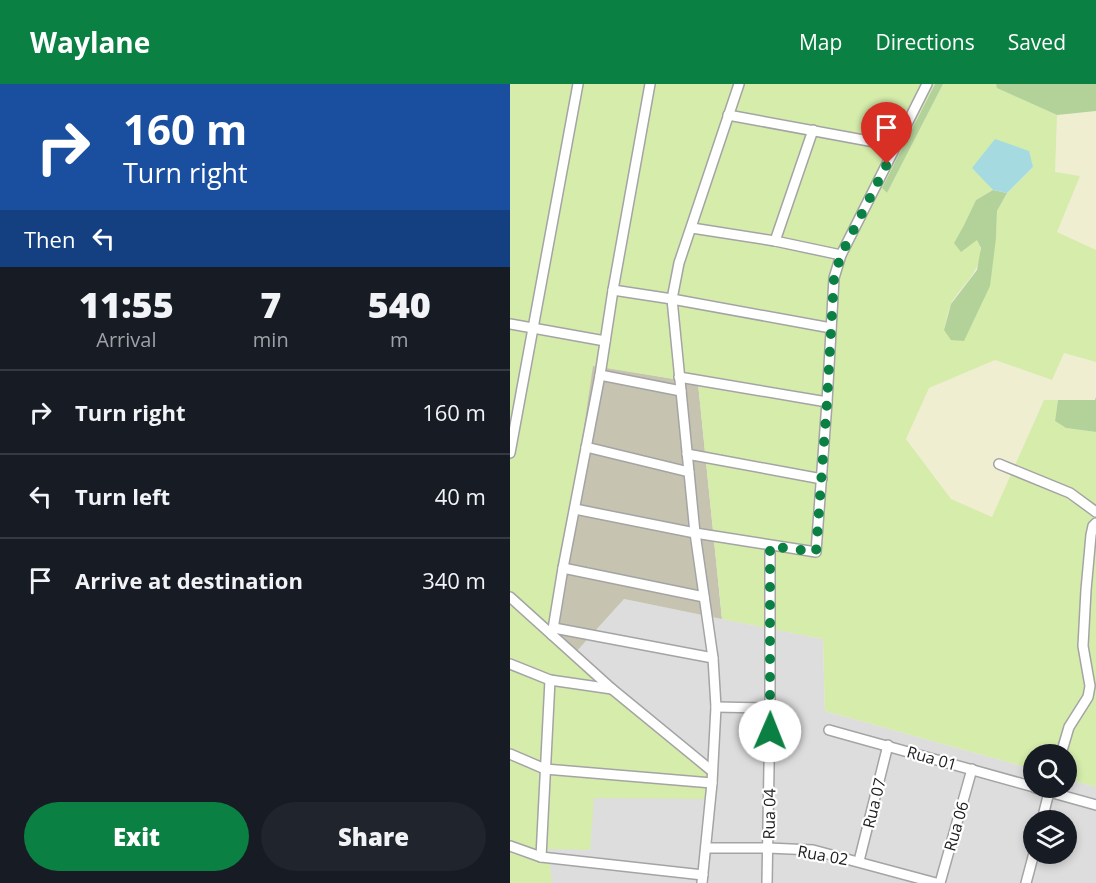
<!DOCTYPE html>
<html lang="en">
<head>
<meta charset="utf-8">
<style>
  :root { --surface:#171b24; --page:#20242c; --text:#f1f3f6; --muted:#9ea1a6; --line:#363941; --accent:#0b8043 }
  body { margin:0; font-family:"Open Sans",sans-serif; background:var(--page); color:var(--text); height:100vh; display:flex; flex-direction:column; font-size:22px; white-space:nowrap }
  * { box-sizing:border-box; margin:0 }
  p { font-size:20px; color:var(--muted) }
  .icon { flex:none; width:33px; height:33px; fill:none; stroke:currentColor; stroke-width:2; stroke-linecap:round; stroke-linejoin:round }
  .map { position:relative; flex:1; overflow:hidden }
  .panel { display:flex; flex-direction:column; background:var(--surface); width:510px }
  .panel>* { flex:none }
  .banner { background:#1a4fa0; color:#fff; overflow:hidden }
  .controls { position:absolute; left:513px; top:660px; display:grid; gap:12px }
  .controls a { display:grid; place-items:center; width:54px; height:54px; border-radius:50%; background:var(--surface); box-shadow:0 3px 9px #0003; font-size:30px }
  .pin { position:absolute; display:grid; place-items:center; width:51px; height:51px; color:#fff; margin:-62px -26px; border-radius:50% 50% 50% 0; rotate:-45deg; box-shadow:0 0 6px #0007 }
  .pin .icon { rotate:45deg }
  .me { position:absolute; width:66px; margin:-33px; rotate:1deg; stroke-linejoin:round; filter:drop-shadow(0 0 4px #0008) }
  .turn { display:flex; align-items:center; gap:21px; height:126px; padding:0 24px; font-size:27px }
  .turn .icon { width:78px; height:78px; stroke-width:2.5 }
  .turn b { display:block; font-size:42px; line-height:51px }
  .then { display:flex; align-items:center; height:57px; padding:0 24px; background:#0003; gap:12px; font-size:22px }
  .eta { display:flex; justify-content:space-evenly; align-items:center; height:102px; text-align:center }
  .eta b { font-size:36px; font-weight:800; line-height:42px }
  .primary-button { display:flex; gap:12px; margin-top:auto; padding:12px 24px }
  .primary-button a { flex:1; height:69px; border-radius:36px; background:var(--accent); color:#fff; font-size:24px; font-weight:800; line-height:69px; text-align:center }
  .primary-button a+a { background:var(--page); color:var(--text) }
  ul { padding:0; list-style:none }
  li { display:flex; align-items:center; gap:18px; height:84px; padding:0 24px; border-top:2px solid var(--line) }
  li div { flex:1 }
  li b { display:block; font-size:22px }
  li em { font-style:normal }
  header { display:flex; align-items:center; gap:36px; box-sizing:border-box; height:84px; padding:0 30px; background:var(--accent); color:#fff }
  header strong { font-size:28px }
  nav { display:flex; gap:33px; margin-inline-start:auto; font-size:21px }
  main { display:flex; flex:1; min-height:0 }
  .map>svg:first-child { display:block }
  .residential { fill:#dedddd; fill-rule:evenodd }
  .construction { fill:#c6c3b1 }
  .farmland { fill:#f0eed1 }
  .grass { fill:#d5ecab; fill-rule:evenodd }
  .forest { fill:#b3d29a }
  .water { fill:#a5dbe0 }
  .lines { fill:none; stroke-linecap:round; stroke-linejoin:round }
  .minor-casing { stroke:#a4a4a4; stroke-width:12 }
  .minor { stroke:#fff; stroke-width:9 }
  .route { stroke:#0b8043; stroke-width:10; stroke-dasharray:0 18 }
  .labels { text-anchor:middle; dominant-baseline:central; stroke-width:4.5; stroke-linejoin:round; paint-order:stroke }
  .street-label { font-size:16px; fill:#202020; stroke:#fff }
</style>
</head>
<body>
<header>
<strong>Waylane</strong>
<nav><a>Map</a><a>Directions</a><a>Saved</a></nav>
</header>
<main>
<section class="panel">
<div class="banner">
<div class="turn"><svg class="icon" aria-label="right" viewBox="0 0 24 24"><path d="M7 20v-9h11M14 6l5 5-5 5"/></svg><div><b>160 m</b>Turn right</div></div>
<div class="then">Then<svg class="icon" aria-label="left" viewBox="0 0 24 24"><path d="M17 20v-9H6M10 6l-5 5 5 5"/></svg></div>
</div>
<div class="eta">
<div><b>11:55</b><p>Arrival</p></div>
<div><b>7</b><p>min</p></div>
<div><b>540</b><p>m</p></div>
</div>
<ul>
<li><svg class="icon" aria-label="right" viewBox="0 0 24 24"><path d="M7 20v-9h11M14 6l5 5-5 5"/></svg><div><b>Turn right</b></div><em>160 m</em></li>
<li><svg class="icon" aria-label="left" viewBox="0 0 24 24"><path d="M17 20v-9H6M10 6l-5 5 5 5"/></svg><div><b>Turn left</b></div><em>40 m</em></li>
<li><svg class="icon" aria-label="arrive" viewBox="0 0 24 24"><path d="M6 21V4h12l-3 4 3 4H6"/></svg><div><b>Arrive at destination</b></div><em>340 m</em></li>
</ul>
<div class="primary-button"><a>Exit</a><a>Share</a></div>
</section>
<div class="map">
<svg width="586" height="799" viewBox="0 0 586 799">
  <rect width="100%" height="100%" fill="#f1ece6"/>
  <!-- residential -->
  <path class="residential" d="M114 515 313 555 315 627 523 685 524 704H556L557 695 586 703V799H0V525L66 568ZM524 736H556V770H524Z"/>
  <!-- construction -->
  <path class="construction" d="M82 281 188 299 212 535 114 515 66 568 44 547Z"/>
  <!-- farmland -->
  <g class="farmland">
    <path d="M586 27V166H585L547 148 570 92 545 88 547 31Z"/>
    <path d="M553 269 586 278 585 316H534L482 434 441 415 396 355 419 304 485 276 542 296Z"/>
  </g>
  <!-- grass -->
  <path class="grass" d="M0 0H425L372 104 377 109 433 0H486L488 4 547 31 545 88 570 92 547 148 586 166V278L554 269 542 296 485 276 419 304 396 355 441 415 482 433 534 316H548L545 337 556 344 586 348V703L557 695 556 670H524L523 685 315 627 313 555 212 535 188 299 83 282 44 547 199 692 196 715 84 714 80 766 38 765 42 799H0ZM523 83 497 109 487 127 486 154 434 246C436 237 438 226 442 218 454 198 479 181 468 155L444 159 454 141 466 116 483 106 463 84Z"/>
  <!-- forest -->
  <g class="forest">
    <path d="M425 0H433L377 109 372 104Z"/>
    <path d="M486 0H586V27L547 31 487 4Z"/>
    <path d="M483 106 497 109 487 127 486 154 480 202 454 257 441 256 434 246 441 220 467 186 471 164 467 156 451 168 444 159 454 141 466 116Z"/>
    <path d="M586 313V348L556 344 545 337 548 316H585Z"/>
  </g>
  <!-- water -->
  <path class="water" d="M485 55 519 67 523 83 497 109 483 106 462 84Z"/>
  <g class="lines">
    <!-- minor casing -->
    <g class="minor-casing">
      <g id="minor">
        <path d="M218 31 386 62"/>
        <path d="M182 144 265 157 331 171"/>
        <path d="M265 157 303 46"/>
        <path d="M103 206 162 215 321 244"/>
        <path d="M0 240 95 257"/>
        <path d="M90 291 171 307"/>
        <path d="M169 293 317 318"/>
        <path d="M76 363 179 388"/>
        <path d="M0 369 68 0"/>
        <path d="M177 370 312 395"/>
        <path d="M489 380 560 409 586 428"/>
        <path d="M65 425 185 449 306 468 317 318 324 194 331 171 417 0"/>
        <path d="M53 484 194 513"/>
        <path d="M0 513 102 605 202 687"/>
        <path d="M44 544 203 574"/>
        <path d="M42 551 53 484 90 291 103 206 140 0"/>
        <path d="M0 580 40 596 102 605"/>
        <path d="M206 623 260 624"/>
        <path d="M319 646 524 703"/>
        <path d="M0 670 35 685 202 699"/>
        <path d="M551 670 559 643 578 613 580 602 573 562 576 506 581 451 583 442 586 439"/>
        <path d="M525 704 586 721"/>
        <path d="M532 736 540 704"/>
        <path d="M0 762 31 773 193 791"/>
        <path d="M196 764H258L303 766 426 799"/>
        <path d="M31 773 40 596"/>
        <path d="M349 777 378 661"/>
        <path d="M192 799 202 699 206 623 203 574 185 449 162 215 169 179 229 0"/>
        <path d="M257 799 260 624V462"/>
        <path d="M430 799 462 685"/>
        <path d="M516 799 524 769"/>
      </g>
    </g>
    <!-- minor -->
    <use href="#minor" class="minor"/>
  </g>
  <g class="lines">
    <!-- route -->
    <path class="route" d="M260 647V462L306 468 317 318 324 194 331 171 377 80"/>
  </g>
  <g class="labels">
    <!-- street labels -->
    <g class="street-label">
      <text transform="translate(422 674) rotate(16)">Rua 01</text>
      <text transform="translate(364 719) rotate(-76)">Rua 07</text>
      <text transform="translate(259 730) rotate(-89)">Rua 04</text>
      <text transform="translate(446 742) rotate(-74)">Rua 06</text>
      <text transform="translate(313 771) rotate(10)">Rua 02</text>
    </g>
  </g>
</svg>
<div class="controls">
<a><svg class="icon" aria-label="search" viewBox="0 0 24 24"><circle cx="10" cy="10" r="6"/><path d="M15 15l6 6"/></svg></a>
<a><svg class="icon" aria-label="layers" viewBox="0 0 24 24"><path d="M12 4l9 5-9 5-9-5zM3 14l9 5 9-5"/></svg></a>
</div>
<div class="pin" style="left:377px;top:80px;background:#d93025"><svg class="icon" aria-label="arrive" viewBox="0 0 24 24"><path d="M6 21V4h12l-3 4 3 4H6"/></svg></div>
<svg class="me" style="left:260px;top:647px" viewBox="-20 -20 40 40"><circle r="19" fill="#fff"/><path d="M0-13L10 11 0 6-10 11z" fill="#0b8043"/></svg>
</div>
</main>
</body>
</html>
